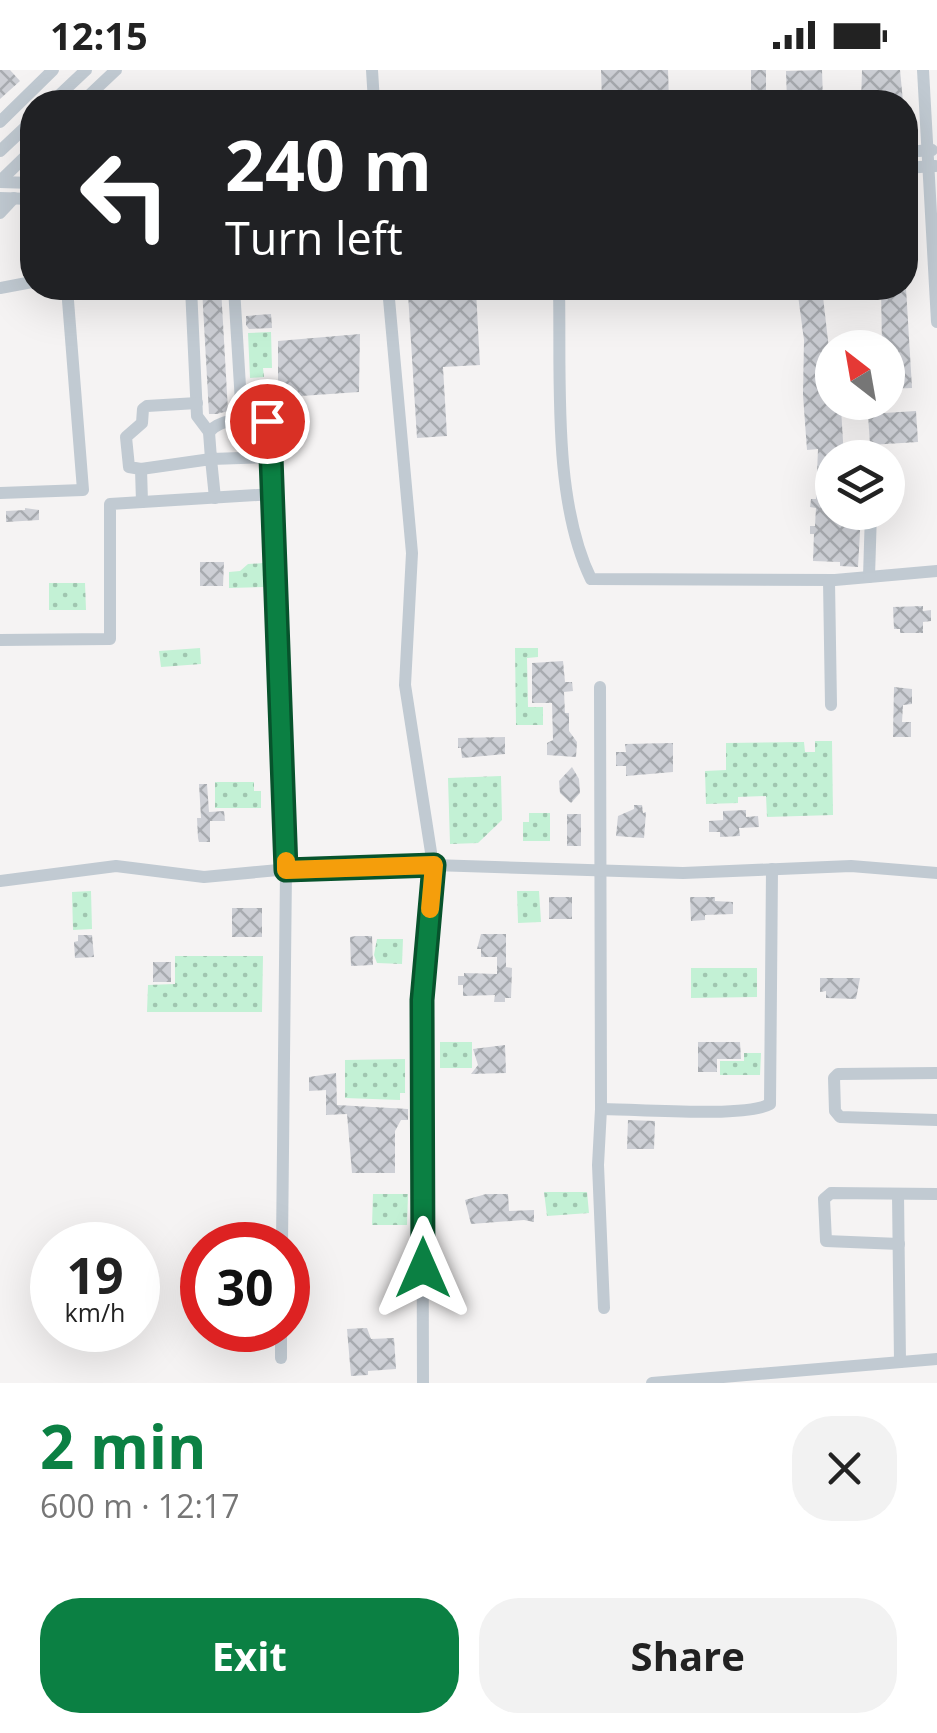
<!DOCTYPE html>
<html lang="en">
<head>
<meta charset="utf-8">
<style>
  :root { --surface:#fff; --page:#f2f2f2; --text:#222; --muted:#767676; --accent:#0b8043 }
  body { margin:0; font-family:"Open Sans",sans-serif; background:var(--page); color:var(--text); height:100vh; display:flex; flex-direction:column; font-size:38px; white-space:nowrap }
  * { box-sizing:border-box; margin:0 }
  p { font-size:32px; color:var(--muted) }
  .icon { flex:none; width:55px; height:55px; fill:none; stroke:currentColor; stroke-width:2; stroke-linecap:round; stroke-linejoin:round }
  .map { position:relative; height:1313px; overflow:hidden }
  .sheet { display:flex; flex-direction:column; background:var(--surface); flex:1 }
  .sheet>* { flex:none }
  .hud { position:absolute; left:20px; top:20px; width:898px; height:210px; border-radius:40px; box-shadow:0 10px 40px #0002; background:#202124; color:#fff; overflow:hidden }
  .needle { width:65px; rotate:329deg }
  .tools { position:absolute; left:815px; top:260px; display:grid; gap:20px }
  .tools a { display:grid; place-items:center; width:90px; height:90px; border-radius:50%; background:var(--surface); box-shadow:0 10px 40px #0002; font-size:50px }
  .speed { position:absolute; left:30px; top:1152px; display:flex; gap:20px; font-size:50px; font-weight:700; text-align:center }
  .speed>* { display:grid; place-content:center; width:130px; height:130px; border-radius:50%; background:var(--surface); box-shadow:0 10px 40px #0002; line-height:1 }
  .speed small { font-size:25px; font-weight:400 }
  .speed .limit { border:15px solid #d22; background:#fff; color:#111 }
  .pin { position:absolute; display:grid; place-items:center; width:85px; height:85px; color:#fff; margin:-42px; border:5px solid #fff; border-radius:50%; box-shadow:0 2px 10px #0007 }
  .me { position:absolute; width:110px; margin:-55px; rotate:0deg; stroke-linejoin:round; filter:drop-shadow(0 0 8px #0008) }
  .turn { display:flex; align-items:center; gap:35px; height:210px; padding:0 40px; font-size:45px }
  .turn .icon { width:130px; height:130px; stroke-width:2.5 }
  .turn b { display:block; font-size:70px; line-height:85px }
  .round { display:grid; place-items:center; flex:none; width:105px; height:105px; border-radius:40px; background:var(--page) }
  .overview { display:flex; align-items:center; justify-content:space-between; height:170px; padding:0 40px }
  h1 { font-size:60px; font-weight:700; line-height:75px; color:var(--accent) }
  .primary-button { display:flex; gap:20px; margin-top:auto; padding:20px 40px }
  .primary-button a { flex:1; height:115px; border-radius:40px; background:var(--accent); color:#fff; font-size:40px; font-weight:700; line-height:115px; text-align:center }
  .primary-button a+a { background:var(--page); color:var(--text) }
  .status { display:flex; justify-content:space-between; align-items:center; height:70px; padding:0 50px; background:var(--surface); direction:ltr }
  .status svg { height:28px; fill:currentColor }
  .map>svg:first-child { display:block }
  .grass { fill:url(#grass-dots) }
  .building { fill:url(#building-cross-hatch) }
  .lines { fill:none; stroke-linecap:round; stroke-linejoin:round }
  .minor { stroke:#c1cad2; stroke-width:12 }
  .route-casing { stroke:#07532c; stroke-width:25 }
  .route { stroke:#0b8043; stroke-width:18 }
  .slow { stroke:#f59e0b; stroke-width:18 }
</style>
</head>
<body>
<div class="status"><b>12:15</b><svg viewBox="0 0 49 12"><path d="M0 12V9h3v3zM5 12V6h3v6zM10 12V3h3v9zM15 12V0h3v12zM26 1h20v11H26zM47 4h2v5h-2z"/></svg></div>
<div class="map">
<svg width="937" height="1313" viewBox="0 0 937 1313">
  <defs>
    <pattern id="grass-dots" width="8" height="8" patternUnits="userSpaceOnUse" patternTransform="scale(2.5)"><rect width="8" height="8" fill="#c3f1d5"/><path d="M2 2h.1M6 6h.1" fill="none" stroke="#a0c6b0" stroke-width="1.8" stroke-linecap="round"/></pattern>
    <pattern id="building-cross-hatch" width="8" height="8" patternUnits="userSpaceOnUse" patternTransform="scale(2.5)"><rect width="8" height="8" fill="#cdcfd5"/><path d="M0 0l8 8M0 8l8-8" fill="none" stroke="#a8abb0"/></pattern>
  </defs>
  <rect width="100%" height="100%" fill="#f5f3f3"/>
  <!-- grass -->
  <g class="grass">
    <path d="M271 262 272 298H263L264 307 250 308 248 263Z"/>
    <path d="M264 493 265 517 229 518V502L240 501 248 494Z"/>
    <path d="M49 513H85L86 540H49Z"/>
    <path d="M200 578 201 594 161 597 159 581Z"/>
    <path d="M515 578H538V587L527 588 528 637H543V655H516Z"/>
    <path d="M815 671H832L833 745 767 747 766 726 738 727V733L706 734 705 701 726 700V673L804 672 805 682H815Z"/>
    <path d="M501 706 502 750 478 773 450 774 448 708Z"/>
    <path d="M215 712H254V721H261V738H215Z"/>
    <path d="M529 743H550V771H523V752H529Z"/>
    <path d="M91 821 92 859 73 860 72 822Z"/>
    <path d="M517 821H539L541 852 518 853Z"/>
    <path d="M377 869H403L402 894 377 893 374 885Z"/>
    <path d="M175 886H263L262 942H147L148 915 175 914Z"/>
    <path d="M691 898H757V927L691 928Z"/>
    <rect x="440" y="972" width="32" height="26"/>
    <path d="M744 983H761L760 1005H720V991H744Z"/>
    <path d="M405 989V1023H400V1030L345 1028V990Z"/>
    <path d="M544 1122H587L589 1143 547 1146Z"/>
    <path d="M373 1124H408L407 1155H372Z"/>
  </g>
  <!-- building -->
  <g class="building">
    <path d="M0 0H10L20 11 0 29Z"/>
    <path d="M601 0H668L669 32H602Z"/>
    <rect x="751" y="0" width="15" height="32"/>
    <path d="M822 0 823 32H787L786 1Z"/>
    <path d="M862 0H900L903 32H861Z"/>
    <path d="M202 218H221L228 341 217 344H209Z"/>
    <path d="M797 218H822L830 288 827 307 831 339 841 338 844 388H832V444H861L858 497 840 496V492L813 491 814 464H810V456H815L816 438 810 437 811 429H816L818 379 807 380 803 325 804 270Z"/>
    <path d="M881 218H906L912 318 888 319V277H882Z"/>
    <path d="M476 221 480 295 443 297 447 366 417 368 408 224Z"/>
    <path d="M271 244 272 258 249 259 246 255V246Z"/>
    <path d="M360 264 359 322 272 328V341L251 340 250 314 278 311V271Z"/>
    <path d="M916 341 918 372 870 375 868 344Z"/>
    <path d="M25 438 39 440V450L6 452V441L25 440Z"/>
    <path d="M200 492H224L223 516H200Z"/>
    <path d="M923 536V541L931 540V551L923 552V563H900V559H894L893 537Z"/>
    <path d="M563 591 565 612H572L573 621 564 622 565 643H569V661L577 672 576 687 547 685V673L553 670 552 633H532V593Z"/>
    <path d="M894 617 912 619V634L903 635 902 652H911V667H893Z"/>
    <path d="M505 667V684L462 688 461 678H458V668Z"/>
    <path d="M673 673V702L626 706V696H616V682H626L625 674Z"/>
    <path d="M572 697 579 709 580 723 571 733 560 723 559 711Z"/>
    <path d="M199 714H207L209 742 224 741 225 751H210V772H199L198 768 197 748H201Z"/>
    <path d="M634 735H642L643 743 646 742 644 768 616 766 618 746 634 739Z"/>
    <path d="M746 740V747L758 746 759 757 739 758 740 766 720 767V762H709V751L723 750V741Z"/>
    <rect x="567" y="744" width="14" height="32"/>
    <rect x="549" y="827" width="23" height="22"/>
    <path d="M690 827H715V831L733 832V844L705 845V850L691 851Z"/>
    <rect x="232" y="838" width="30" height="29"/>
    <path d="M481 864H506V897L512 898 511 928H505V932H494L495 925 463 926V915H458V906H464V903L497 904V887H481V879H477Z"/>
    <path d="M78 865H92L94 887 75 888 74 872 78 871Z"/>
    <path d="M356 866H372L373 895 351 896 350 867Z"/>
    <rect x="153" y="892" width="18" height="20"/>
    <path d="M820 908H860L856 929 826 928V921L820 922Z"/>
    <path d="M698 972H740L741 989H717V1002H698Z"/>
    <path d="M505 975 506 1003 471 1004 478 995 473 979Z"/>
    <path d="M336 1003 337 1035 408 1039V1050H401L395 1061V1103H352L347 1044 326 1045V1020L309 1021V1007Z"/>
    <path d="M628 1050 655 1051 654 1079H627Z"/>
    <path d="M486 1124H508L509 1141 534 1140V1152L524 1150 471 1154 465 1130Z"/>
    <path d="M367 1258 371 1269 394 1268 396 1299 368 1301V1305L351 1306 347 1259Z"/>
  </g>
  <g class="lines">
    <!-- minor -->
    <g class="minor">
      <path d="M372 0 374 32"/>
      <path d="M923 0 937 252"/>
      <path d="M52 32 86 0"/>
      <path d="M82 32 116 0"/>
      <path d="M0 52 53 0"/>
      <path d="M0 81 32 51"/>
      <path d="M905 82 932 80"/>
      <path d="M905 98 935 96"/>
      <path d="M0 111 32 80"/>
      <path d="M0 112 32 113"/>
      <path d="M0 128 32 129"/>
      <path d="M0 143 14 128"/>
      <path d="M0 218 32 212"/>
      <path d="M191 218 197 346 209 362 211 389 271 387 273 424"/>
      <path d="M234 218 242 349"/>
      <path d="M388 218 412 483 405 615 433 795 422 930 423 1313"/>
      <path d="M559 218C561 306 552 429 591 509L835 510 937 501"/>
      <path d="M209 362C223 346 251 349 271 352V387"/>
      <path d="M874 388V387"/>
      <path d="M141 399 211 389 215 428"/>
      <path d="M0 423 83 420 67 218"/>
      <path d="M142 432 141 399 129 397 126 367 142 353 143 339 147 336 197 333"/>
      <path d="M869 507 871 442"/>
      <path d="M829 511 831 635"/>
      <path d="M0 570 110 569V434L273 424 286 800 282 1175"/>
      <path d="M600 617 601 1039 598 1095 604 1238"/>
      <path d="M0 811 116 796 204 807 300 798 433 795 683 803 851 796 937 803"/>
      <path d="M937 1003 838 1004 834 1008 835 1041 840 1047 937 1050"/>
      <path d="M601 1039C635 1039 745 1048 770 1034L772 799"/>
      <path d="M898 1124 900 1292"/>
      <path d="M899 1174 826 1171 824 1129 831 1123 937 1124"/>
      <path d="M281 1288V1260"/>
      <path d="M652 1313 937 1289"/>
    </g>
  </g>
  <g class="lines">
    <!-- route casing -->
    <g class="route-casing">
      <path id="route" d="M267 351 272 356 271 387 286 800 434 795 422 930 423 1198"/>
    </g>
    <!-- route -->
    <use href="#route" class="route"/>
    <!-- slow -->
    <path class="slow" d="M286 791V800L434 795 430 839"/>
  </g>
</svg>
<div class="tools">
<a><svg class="needle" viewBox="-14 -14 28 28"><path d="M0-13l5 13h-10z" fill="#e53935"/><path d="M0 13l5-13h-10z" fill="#767676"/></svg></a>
<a><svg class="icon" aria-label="layers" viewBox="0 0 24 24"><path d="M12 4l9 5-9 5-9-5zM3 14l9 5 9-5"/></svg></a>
</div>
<div class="speed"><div>19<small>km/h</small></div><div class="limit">30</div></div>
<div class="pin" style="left:267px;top:351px;background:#d93025"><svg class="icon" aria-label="arrive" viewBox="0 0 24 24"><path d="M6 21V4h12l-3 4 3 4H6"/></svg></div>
<svg class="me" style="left:423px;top:1198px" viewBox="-20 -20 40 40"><path d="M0-17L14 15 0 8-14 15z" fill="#0b8043" stroke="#fff" stroke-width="4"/></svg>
<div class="hud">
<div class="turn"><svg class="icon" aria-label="left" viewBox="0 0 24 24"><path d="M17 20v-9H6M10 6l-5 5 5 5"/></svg><div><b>240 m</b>Turn left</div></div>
</div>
</div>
<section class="sheet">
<div class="overview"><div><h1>2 min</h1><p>600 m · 12:17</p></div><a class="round"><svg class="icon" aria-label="close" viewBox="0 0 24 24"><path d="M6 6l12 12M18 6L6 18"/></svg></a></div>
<div class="primary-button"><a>Exit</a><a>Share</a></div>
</section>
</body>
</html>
